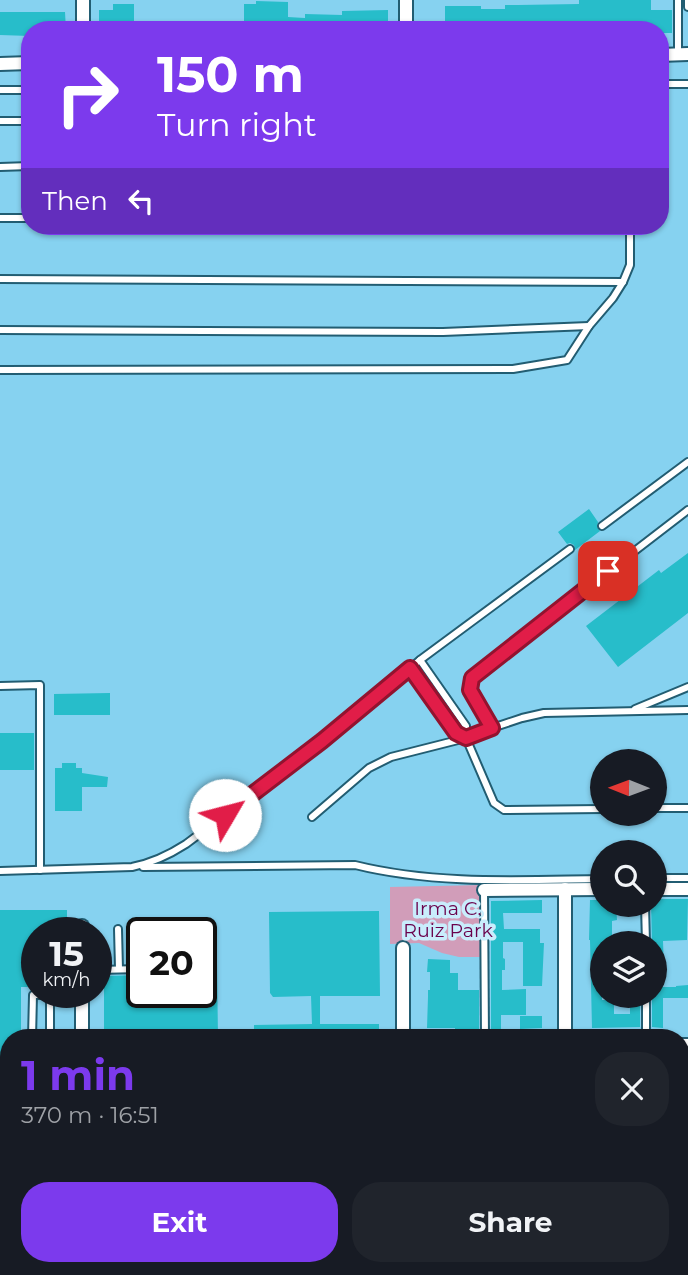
<!DOCTYPE html>
<html lang="en">
<head>
<meta charset="utf-8">
<style>
  :root { --surface:#171b24; --page:#20242c; --text:#f1f3f6; --muted:#9ea1a6; --accent:#7c3aed }
  body { margin:0; font-family:Montserrat,sans-serif; background:var(--page); color:var(--text); height:100vh; display:flex; flex-direction:column; font-size:26px; white-space:nowrap }
  * { box-sizing:border-box; margin:0 }
  p { font-size:23px; color:var(--muted) }
  .icon { flex:none; width:38px; height:38px; fill:none; stroke:currentColor; stroke-width:2; stroke-linecap:round; stroke-linejoin:round }
  .map { position:relative; flex:1; overflow:hidden }
  .details { position:absolute; left:0px; top:1029px; width:690px; height:247px; display:flex; flex-direction:column; background:var(--surface); border-radius:28px 28px 0 0; box-shadow:0 2px 5px #0004 }
  .details>* { flex:none }
  .guide { position:absolute; left:21px; top:21px; width:648px; height:214px; border-radius:28px; box-shadow:0 2px 5px #0004; background:#7c3aed; color:#fff; overflow:hidden }
  .needle { width:46px; rotate:271deg }
  .buttons { position:absolute; left:590px; top:749px; display:grid; gap:14px }
  .buttons a { display:grid; place-items:center; width:77px; height:77px; border-radius:50%; background:var(--surface); box-shadow:0 2px 5px #0004; font-size:35px }
  .speed { position:absolute; left:21px; top:917px; display:flex; gap:14px; font-size:35px; font-weight:700; text-align:center }
  .speed>* { display:grid; place-content:center; width:91px; height:91px; border-radius:50%; background:var(--surface); box-shadow:0 2px 5px #0004; line-height:1 }
  .speed small { font-size:18px; font-weight:400 }
  .speed .limit { border:4px solid #111; border-radius:10px; background:#fff; color:#111 }
  .pin { position:absolute; display:grid; place-items:center; width:60px; height:60px; color:#fff; margin:-30px; border-radius:14px; box-shadow:0 4px 10px #0006 }
  .me { position:absolute; width:77px; margin:-38px; rotate:53deg; stroke-linejoin:round; filter:drop-shadow(0 0 5px #0008) }
  .turn { display:flex; align-items:center; gap:24px; height:147px; padding:0 21px; font-size:32px }
  .turn .icon { width:91px; height:91px; stroke-width:2.5 }
  .turn b { display:block; font-size:49px; line-height:60px }
  .then { display:flex; align-items:center; height:66px; padding:0 21px; background:#0003; gap:14px; font-size:26px }
  .round { display:grid; place-items:center; flex:none; width:74px; height:74px; border-radius:28px; background:var(--page) }
  .headline { display:flex; align-items:center; justify-content:space-between; height:119px; padding:0 21px }
  h1 { font-size:42px; font-weight:700; line-height:52px; color:var(--accent) }
  .primary-button { display:flex; gap:14px; margin-top:auto; padding:14px 21px }
  .primary-button a { flex:1; height:80px; border-radius:28px; background:var(--accent); color:#fff; font-size:28px; font-weight:700; line-height:80px; text-align:center }
  .primary-button a+a { background:var(--page); color:var(--text) }
  .map>svg:first-child { display:block }
  .green { fill:#d19db9 }
  .building { fill:#27bdca }
  .lines { fill:none; stroke-linecap:round; stroke-linejoin:round }
  .service-casing { stroke:#225d72; stroke-width:10 }
  .minor-casing { stroke:#225d72; stroke-width:16 }
  .service { stroke:#fff; stroke-width:6 }
  .minor { stroke:#fff; stroke-width:12 }
  .route-casing { stroke:#92132f; stroke-width:18 }
  .route { stroke:#e11d48; stroke-width:12 }
  .labels { text-anchor:middle; dominant-baseline:central; stroke-width:7; stroke-linejoin:round; paint-order:stroke }
  .park-label { font-size:19px; fill:#6a024c; stroke:#c9edfc }
</style>
</head>
<body>
<div class="map">
<svg width="688" height="1275" viewBox="0 0 688 1275">
  <rect width="100%" height="100%" fill="#86d2f0"/>
  <!-- green -->
  <path class="green" d="M481 885V957H459L442 953 419 943 390 944V887Z"/>
  <!-- building -->
  <g class="building">
    <path d="M579 0H651V10H672V33H660V30H445V6H481V9H505V5H518L579 4Z"/>
    <path d="M256 1 288 2V17L305 18V14L342 15V11L388 10V30H244V4H256Z"/>
    <path d="M113 4H134V30H99V10H113Z"/>
    <path d="M0 12H65L66 30H30V36L0 35Z"/>
    <path d="M589 509 598 522 597 527 600 531 575 550 574 545 570 543 567 544 558 532Z"/>
    <path d="M688 553V613L618 667 586 626 659 570 661 573Z"/>
    <path d="M110 693V715H54V694Z"/>
    <rect x="0" y="733" width="34" height="37"/>
    <path d="M62 763H76V768H82V773L108 777 107 787H82V811H55V768H62Z"/>
    <path d="M654 899H688L687 940 663 941 664 970H654V943H652L651 905H654Z"/>
    <path d="M542 900V913H503L504 929H540V943H544L542 986H523V942H503V958L505 959V970H502V990L526 989V1015H501V1030H491V901Z"/>
    <path d="M590 900H602V905H616L617 920 612 921V943H602V1000H614V1014H630V999H640V1027L592 1028 590 940H589Z"/>
    <path d="M0 910H67V933H37V987H21V1038H9V1084H0Z"/>
    <path d="M379 911 380 996H320V1024H379V1038H254V1025L312 1024 311 996 273 997 270 993 269 912Z"/>
    <path d="M428 959 450 960V973H458V990H479V1030L455 1031V1028H427L428 997V990H430V972H427Z"/>
    <path d="M201 964H217L218 1038H104V976L142 975V992H201Z"/>
    <path d="M688 985V998H663V1028L652 1027V999L653 996H654V987H676V986Z"/>
    <path d="M520 1016H542V1028L520 1029Z"/>
    <rect x="135" y="1267" width="200" height="8"/>
  </g>
  <g class="lines">
    <!-- service casing -->
    <g class="service-casing">
      <g id="service">
        <path d="M678 0V54"/>
        <path d="M688 0V7"/>
        <path d="M660 84H688"/>
        <path d="M0 90H30"/>
        <path d="M0 121H30"/>
        <path d="M0 167 30 166"/>
        <path d="M0 218H30"/>
        <path d="M0 279 623 282"/>
        <path d="M0 330 443 332 589 326"/>
        <path d="M0 370 513 369 567 360 589 326 613 298 623 282 630 265V226"/>
        <path d="M688 510 493 660 472 678 470 690 492 728 522 718 544 713 688 710"/>
        <path d="M602 526 688 462"/>
        <path d="M420 660 466 726V738L494 803 504 810 602 809"/>
        <path d="M410 668 456 733 465 738"/>
        <path d="M0 686 40 685V870"/>
        <path d="M635 709 688 687"/>
        <path d="M654 808H688"/>
        <path d="M312 817 369 768 391 757 466 738 492 728"/>
        <path d="M143 867 355 865C436 885 520 880 602 879"/>
        <path d="M0 871 132 867C152 863 169 855 186 844L322 742 420 660 570 549"/>
        <path d="M654 878H688"/>
        <path d="M484 890 485 1038"/>
        <path d="M645 905 646 943"/>
        <path d="M118 929 119 969"/>
        <path d="M96 970 142 969"/>
        <path d="M646 996V1038"/>
        <path d="M32 1038 33 995H50V1038"/>
        <path d="M681 1126H688"/>
      </g>
    </g>
    <!-- minor casing -->
    <g class="minor-casing">
      <g id="minor">
        <path d="M83 0V30"/>
        <path d="M406 30V0"/>
        <path d="M660 55 688 54"/>
        <path d="M0 64 30 63"/>
        <path d="M565 889V1038"/>
        <path d="M654 889H688"/>
        <path d="M484 890 602 889"/>
        <path d="M82 933V926"/>
        <path d="M403 948V1038"/>
        <path d="M82 992V1038"/>
        <path d="M681 1045H688"/>
        <path d="M681 1207H688"/>
        <path d="M403 1267V1275"/>
        <path d="M82 1275V1267"/>
      </g>
    </g>
    <!-- service -->
    <use href="#service" class="service"/>
    <!-- minor -->
    <use href="#minor" class="minor"/>
  </g>
  <g class="lines">
    <!-- route casing -->
    <g class="route-casing">
      <path id="route" d="M225 815 322 741 410 668 456 733 466 738 492 728 470 690 472 678 608 571"/>
    </g>
    <!-- route -->
    <use href="#route" class="route"/>
  </g>
  <g class="labels">
    <!-- park labels -->
    <g class="park-label">
      <text x="448" y="908">Irma C.<tspan x="448" dy="22">Ruiz Park</tspan></text>
    </g>
  </g>
</svg>
<div class="buttons">
<a><svg class="needle" viewBox="-14 -14 28 28"><path d="M0-13l5 13h-10z" fill="#e53935"/><path d="M0 13l5-13h-10z" fill="#9ea1a6"/></svg></a>
<a><svg class="icon" aria-label="search" viewBox="0 0 24 24"><circle cx="10" cy="10" r="6"/><path d="M15 15l6 6"/></svg></a>
<a><svg class="icon" aria-label="layers" viewBox="0 0 24 24"><path d="M12 4l9 5-9 5-9-5zM3 14l9 5 9-5"/></svg></a>
</div>
<div class="speed"><div>15<small>km/h</small></div><div class="limit">20</div></div>
<div class="pin" style="left:608px;top:571px;background:#d93025"><svg class="icon" aria-label="arrive" viewBox="0 0 24 24"><path d="M6 21V4h12l-3 4 3 4H6"/></svg></div>
<svg class="me" style="left:225px;top:815px" viewBox="-20 -20 40 40"><circle r="19" fill="#fff"/><path d="M0-13L10 11 0 6-10 11z" fill="#e11d48"/></svg>
<div class="guide">
<div class="turn"><svg class="icon" aria-label="right" viewBox="0 0 24 24"><path d="M7 20v-9h11M14 6l5 5-5 5"/></svg><div><b>150 m</b>Turn right</div></div>
<div class="then">Then<svg class="icon" aria-label="left" viewBox="0 0 24 24"><path d="M17 20v-9H6M10 6l-5 5 5 5"/></svg></div>
</div>
<section class="details">
<div class="headline"><div><h1>1 min</h1><p>370 m · 16:51</p></div><a class="round"><svg class="icon" aria-label="close" viewBox="0 0 24 24"><path d="M6 6l12 12M18 6L6 18"/></svg></a></div>
<div class="primary-button"><a>Exit</a><a>Share</a></div>
</section>
</div>
</body>
</html>
